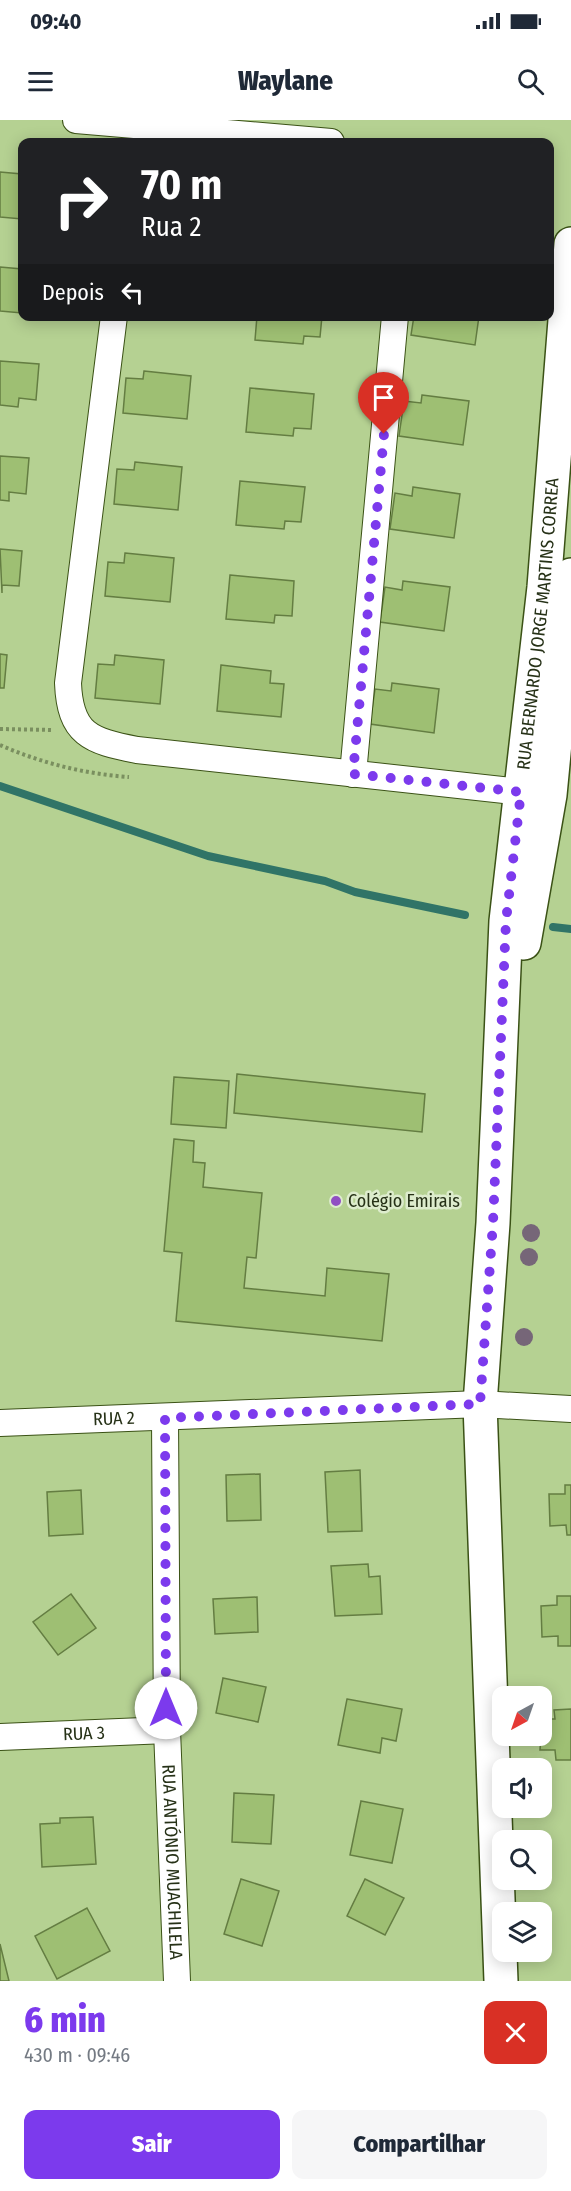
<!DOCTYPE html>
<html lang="pt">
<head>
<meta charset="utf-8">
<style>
  :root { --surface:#fff; --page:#f6f6f7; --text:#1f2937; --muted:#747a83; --accent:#7c3aed }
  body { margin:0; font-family:"Fira Sans Condensed",sans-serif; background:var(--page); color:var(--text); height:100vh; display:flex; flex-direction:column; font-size:22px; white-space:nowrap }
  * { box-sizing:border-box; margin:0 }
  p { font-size:20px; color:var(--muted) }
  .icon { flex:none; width:33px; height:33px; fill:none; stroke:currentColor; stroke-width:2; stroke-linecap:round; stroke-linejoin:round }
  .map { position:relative; height:1861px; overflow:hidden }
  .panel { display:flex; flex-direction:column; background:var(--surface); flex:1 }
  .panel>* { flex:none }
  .hud { position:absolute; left:18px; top:18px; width:536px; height:183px; border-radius:12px; box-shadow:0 3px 15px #0003; background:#202124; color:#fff; overflow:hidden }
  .needle { width:39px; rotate:220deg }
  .fabs { position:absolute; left:492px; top:1566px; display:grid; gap:12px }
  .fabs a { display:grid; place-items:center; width:60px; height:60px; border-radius:12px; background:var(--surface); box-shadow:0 3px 15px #0003; font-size:30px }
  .pin { position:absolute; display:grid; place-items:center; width:51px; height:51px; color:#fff; margin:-62px -26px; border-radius:50% 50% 50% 0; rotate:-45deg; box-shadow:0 0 6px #0007 }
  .pin .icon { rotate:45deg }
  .me { position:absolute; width:66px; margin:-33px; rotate:0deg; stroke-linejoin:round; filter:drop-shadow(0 0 4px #0008) }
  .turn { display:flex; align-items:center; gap:21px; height:126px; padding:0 24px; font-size:27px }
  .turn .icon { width:78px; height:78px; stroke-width:2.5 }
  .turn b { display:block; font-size:42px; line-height:51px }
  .then { display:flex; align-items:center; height:57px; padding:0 24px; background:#0003; gap:12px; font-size:22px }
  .round { display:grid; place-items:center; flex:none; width:63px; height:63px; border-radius:12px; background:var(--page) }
  .overview { display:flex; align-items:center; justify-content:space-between; height:102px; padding:0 24px }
  h1 { font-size:36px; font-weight:800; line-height:45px; color:var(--accent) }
  .primary-button { display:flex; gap:12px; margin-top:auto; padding:12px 24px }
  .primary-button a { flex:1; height:69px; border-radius:12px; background:var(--accent); color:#fff; font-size:24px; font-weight:800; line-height:69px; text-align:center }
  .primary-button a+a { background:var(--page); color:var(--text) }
  .status { display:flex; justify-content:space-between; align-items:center; height:42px; padding:0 30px; background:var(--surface); direction:ltr }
  .status svg { height:16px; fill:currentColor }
  header { display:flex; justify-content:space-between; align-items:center; height:78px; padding:0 24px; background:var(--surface); font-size:27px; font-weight:800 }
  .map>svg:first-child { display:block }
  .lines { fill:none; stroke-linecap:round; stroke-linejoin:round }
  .stream { stroke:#307467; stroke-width:8 }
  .building { fill:#9ebf73; stroke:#647d42; stroke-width:1.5 }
  .street-casing { stroke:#3b5216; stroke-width:28 }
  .secondary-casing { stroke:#3b5216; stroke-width:36 }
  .path { stroke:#7a8f5f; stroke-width:4; stroke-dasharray:3 3; stroke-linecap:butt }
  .street { stroke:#fff; stroke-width:26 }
  .secondary { stroke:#fff; stroke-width:33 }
  .tree { fill:#766678 }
  .route { stroke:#7c3aed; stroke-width:10; stroke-dasharray:0 18 }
  .poi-dot { fill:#914fc3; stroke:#ddeccd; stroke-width:2 }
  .labels { text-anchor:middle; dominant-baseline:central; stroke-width:5; stroke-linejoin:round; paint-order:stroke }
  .street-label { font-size:18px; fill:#263117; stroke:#ddeccd }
  .poi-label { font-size:18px; fill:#263117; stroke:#ddeccd; text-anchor:start }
</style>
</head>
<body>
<div class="status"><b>09:40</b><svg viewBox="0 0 49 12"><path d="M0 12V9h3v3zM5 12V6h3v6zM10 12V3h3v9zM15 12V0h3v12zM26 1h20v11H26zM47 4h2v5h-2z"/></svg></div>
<header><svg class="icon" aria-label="menu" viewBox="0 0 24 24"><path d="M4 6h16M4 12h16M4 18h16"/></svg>Waylane<svg class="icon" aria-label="search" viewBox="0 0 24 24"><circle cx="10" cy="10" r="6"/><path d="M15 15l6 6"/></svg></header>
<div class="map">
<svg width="571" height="1861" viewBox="0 0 571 1861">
  <rect width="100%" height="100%" fill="#b5d192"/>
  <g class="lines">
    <!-- stream -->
    <g class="stream">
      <path d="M0 666 208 736 325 761 355 772 465 795"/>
      <path d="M553 807 571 809"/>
    </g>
  </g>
  <!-- building -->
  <g class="building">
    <path d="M0 52 22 54V99L0 97Z"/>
    <path d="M0 147 22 149V193L0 191Z"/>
    <path d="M257 196H322L320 217 304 216 303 224 255 220Z"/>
    <path d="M414 196H479L475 225 411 215Z"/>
    <path d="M0 241 39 244 36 280 19 278 18 287 0 285Z"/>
    <path d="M144 251 191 256 187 299 123 293 126 258 143 259Z"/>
    <path d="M250 268 314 274 311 309 294 308 293 316 246 312Z"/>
    <path d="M422 275 469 281 463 325 399 316 404 281 421 283Z"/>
    <path d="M0 336 29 338 26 374 9 372V381L0 380Z"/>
    <path d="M135 342 182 347 178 390 114 384 117 349 134 350Z"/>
    <path d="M240 361 305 367 301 402 285 401 284 409 236 405Z"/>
    <path d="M413 367 460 374 454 418 390 409 395 373 412 376Z"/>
    <path d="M0 429 22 431 19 466 2 465V473Z"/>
    <path d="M125 433 174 438 170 482 105 476 108 442 124 443Z"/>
    <path d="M230 455 294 461 292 496 275 495 274 503 226 499Z"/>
    <path d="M403 461 450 467 444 511 380 502 385 467 402 470Z"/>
    <path d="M0 534 7 535 4 568H0Z"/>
    <path d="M115 535 164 540 160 584 95 578 98 544 114 545Z"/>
    <path d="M221 545 271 551 270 563 284 564 281 597 217 591Z"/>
    <path d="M392 563 439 569 434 613 370 604 375 569 391 571Z"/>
    <path d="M237 954 425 974 422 1012 234 993Z"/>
    <path d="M174 957 229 961 226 1008 171 1004Z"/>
    <path d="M174 1019 194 1021 193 1042 205 1043 203 1067 262 1073 256 1138 247 1137 244 1168 325 1176 327 1148 389 1154 382 1221 176 1201 182 1133 164 1131Z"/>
    <path d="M360 1350 362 1411 328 1412 325 1352Z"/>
    <path d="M260 1354 261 1400 227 1401 226 1355Z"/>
    <path d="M565 1365H571V1415H567L566 1405 550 1406 549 1374H565Z"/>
    <path d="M81 1370 83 1414 49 1416 47 1372Z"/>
    <path d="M368 1444 369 1457 380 1456 382 1494 335 1496 331 1446Z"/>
    <path d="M71 1474 96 1508 58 1535 33 1502Z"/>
    <path d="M557 1476H571V1526H558V1516L542 1517 541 1486 557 1485Z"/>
    <path d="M257 1477 258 1512 215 1514 213 1479Z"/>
    <path d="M223 1558 266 1567 258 1602 216 1593Z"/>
    <path d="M347 1579 402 1589 396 1621 382 1618 380 1633 338 1625Z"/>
    <path d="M571 1589V1640H556L555 1630H540L542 1599H555L554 1590Z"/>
    <path d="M234 1673 274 1675 271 1724 232 1722Z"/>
    <path d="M361 1681 403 1689 392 1743 350 1735Z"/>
    <path d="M93 1697 96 1744 42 1747 40 1704 60 1703V1698Z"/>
    <path d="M241 1759 279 1771 262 1826 224 1814Z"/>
    <path d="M365 1759 404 1778 385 1815 347 1796Z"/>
    <path d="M87 1788 110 1831 57 1859 35 1816Z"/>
    <path d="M0 1824 9 1861H0Z"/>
  </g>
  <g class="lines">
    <!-- street casing -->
    <g class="street-casing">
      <g id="street">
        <path d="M76 0 331 22"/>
        <path d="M114 196 68 563C70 614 90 621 137 630L540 674"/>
        <path d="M353 654 395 196"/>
        <path id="s1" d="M165 1298 167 1610 177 1861"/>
        <path id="s2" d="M0 1303 480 1284 571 1289"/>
        <path id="s3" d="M0 1617 167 1610"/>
      </g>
    </g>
    <!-- secondary casing -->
    <g class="secondary-casing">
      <g id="secondary">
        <path d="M524 823 550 675 571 455"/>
        <path id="s4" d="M501 1861 480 1284 493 1103 506 801 544 467 571 124"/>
      </g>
    </g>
    <!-- path -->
    <g class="path">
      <path d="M0 609 53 610"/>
      <path d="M0 625C41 643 85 654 129 657"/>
    </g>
    <!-- street -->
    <use href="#street" class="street"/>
    <!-- secondary -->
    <use href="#secondary" class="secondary"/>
  </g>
  <!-- trees -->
  <g class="tree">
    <circle cx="531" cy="1113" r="9"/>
    <circle cx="529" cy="1137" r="9"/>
    <circle cx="524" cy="1217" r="9"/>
  </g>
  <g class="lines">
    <!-- route -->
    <path class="route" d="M166 1588 165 1298 480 1284 493 1103 506 801 521 672 353 654 384 314"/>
  </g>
  <!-- markers -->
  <circle class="poi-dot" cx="336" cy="1081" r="6"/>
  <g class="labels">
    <!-- street labels -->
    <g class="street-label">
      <text stroke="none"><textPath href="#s4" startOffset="1360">RUA BERNARDO JORGE MARTINS CORREA</textPath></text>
      <text stroke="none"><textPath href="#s2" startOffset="114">RUA 2</textPath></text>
      <text stroke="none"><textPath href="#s3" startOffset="84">RUA 3</textPath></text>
      <text stroke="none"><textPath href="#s1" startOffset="444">RUA ANTÓNIO MUACHILELA</textPath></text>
    </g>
    <!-- poi labels -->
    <g class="poi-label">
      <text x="348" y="1081">Colégio Emirais</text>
    </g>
  </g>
</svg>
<div class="fabs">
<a><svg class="needle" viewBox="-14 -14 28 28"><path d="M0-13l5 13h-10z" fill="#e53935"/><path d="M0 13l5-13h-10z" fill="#747a83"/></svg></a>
<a><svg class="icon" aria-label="sound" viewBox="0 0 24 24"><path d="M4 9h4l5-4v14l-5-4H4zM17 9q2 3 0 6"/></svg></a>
<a><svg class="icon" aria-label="search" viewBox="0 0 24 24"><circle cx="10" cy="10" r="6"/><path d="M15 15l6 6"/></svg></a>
<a><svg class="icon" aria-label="layers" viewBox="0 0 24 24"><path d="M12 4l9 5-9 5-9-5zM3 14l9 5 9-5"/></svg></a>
</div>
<div class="pin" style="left:384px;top:314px;background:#d93025"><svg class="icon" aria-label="arrive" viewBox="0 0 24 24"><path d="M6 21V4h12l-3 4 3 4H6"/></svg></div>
<svg class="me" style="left:166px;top:1588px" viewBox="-20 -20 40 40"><circle r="19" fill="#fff"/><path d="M0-13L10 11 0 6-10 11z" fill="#7c3aed"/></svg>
<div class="hud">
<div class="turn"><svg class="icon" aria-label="right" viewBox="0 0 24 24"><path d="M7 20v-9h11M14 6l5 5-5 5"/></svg><div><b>70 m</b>Rua 2</div></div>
<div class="then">Depois<svg class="icon" aria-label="left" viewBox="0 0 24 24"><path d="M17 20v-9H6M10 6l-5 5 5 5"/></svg></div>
</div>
</div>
<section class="panel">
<div class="overview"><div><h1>6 min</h1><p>430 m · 09:46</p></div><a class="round" style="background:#d93025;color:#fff"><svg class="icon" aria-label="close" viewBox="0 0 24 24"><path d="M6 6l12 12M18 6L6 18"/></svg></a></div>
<div class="primary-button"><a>Sair</a><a>Compartilhar</a></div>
</section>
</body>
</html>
